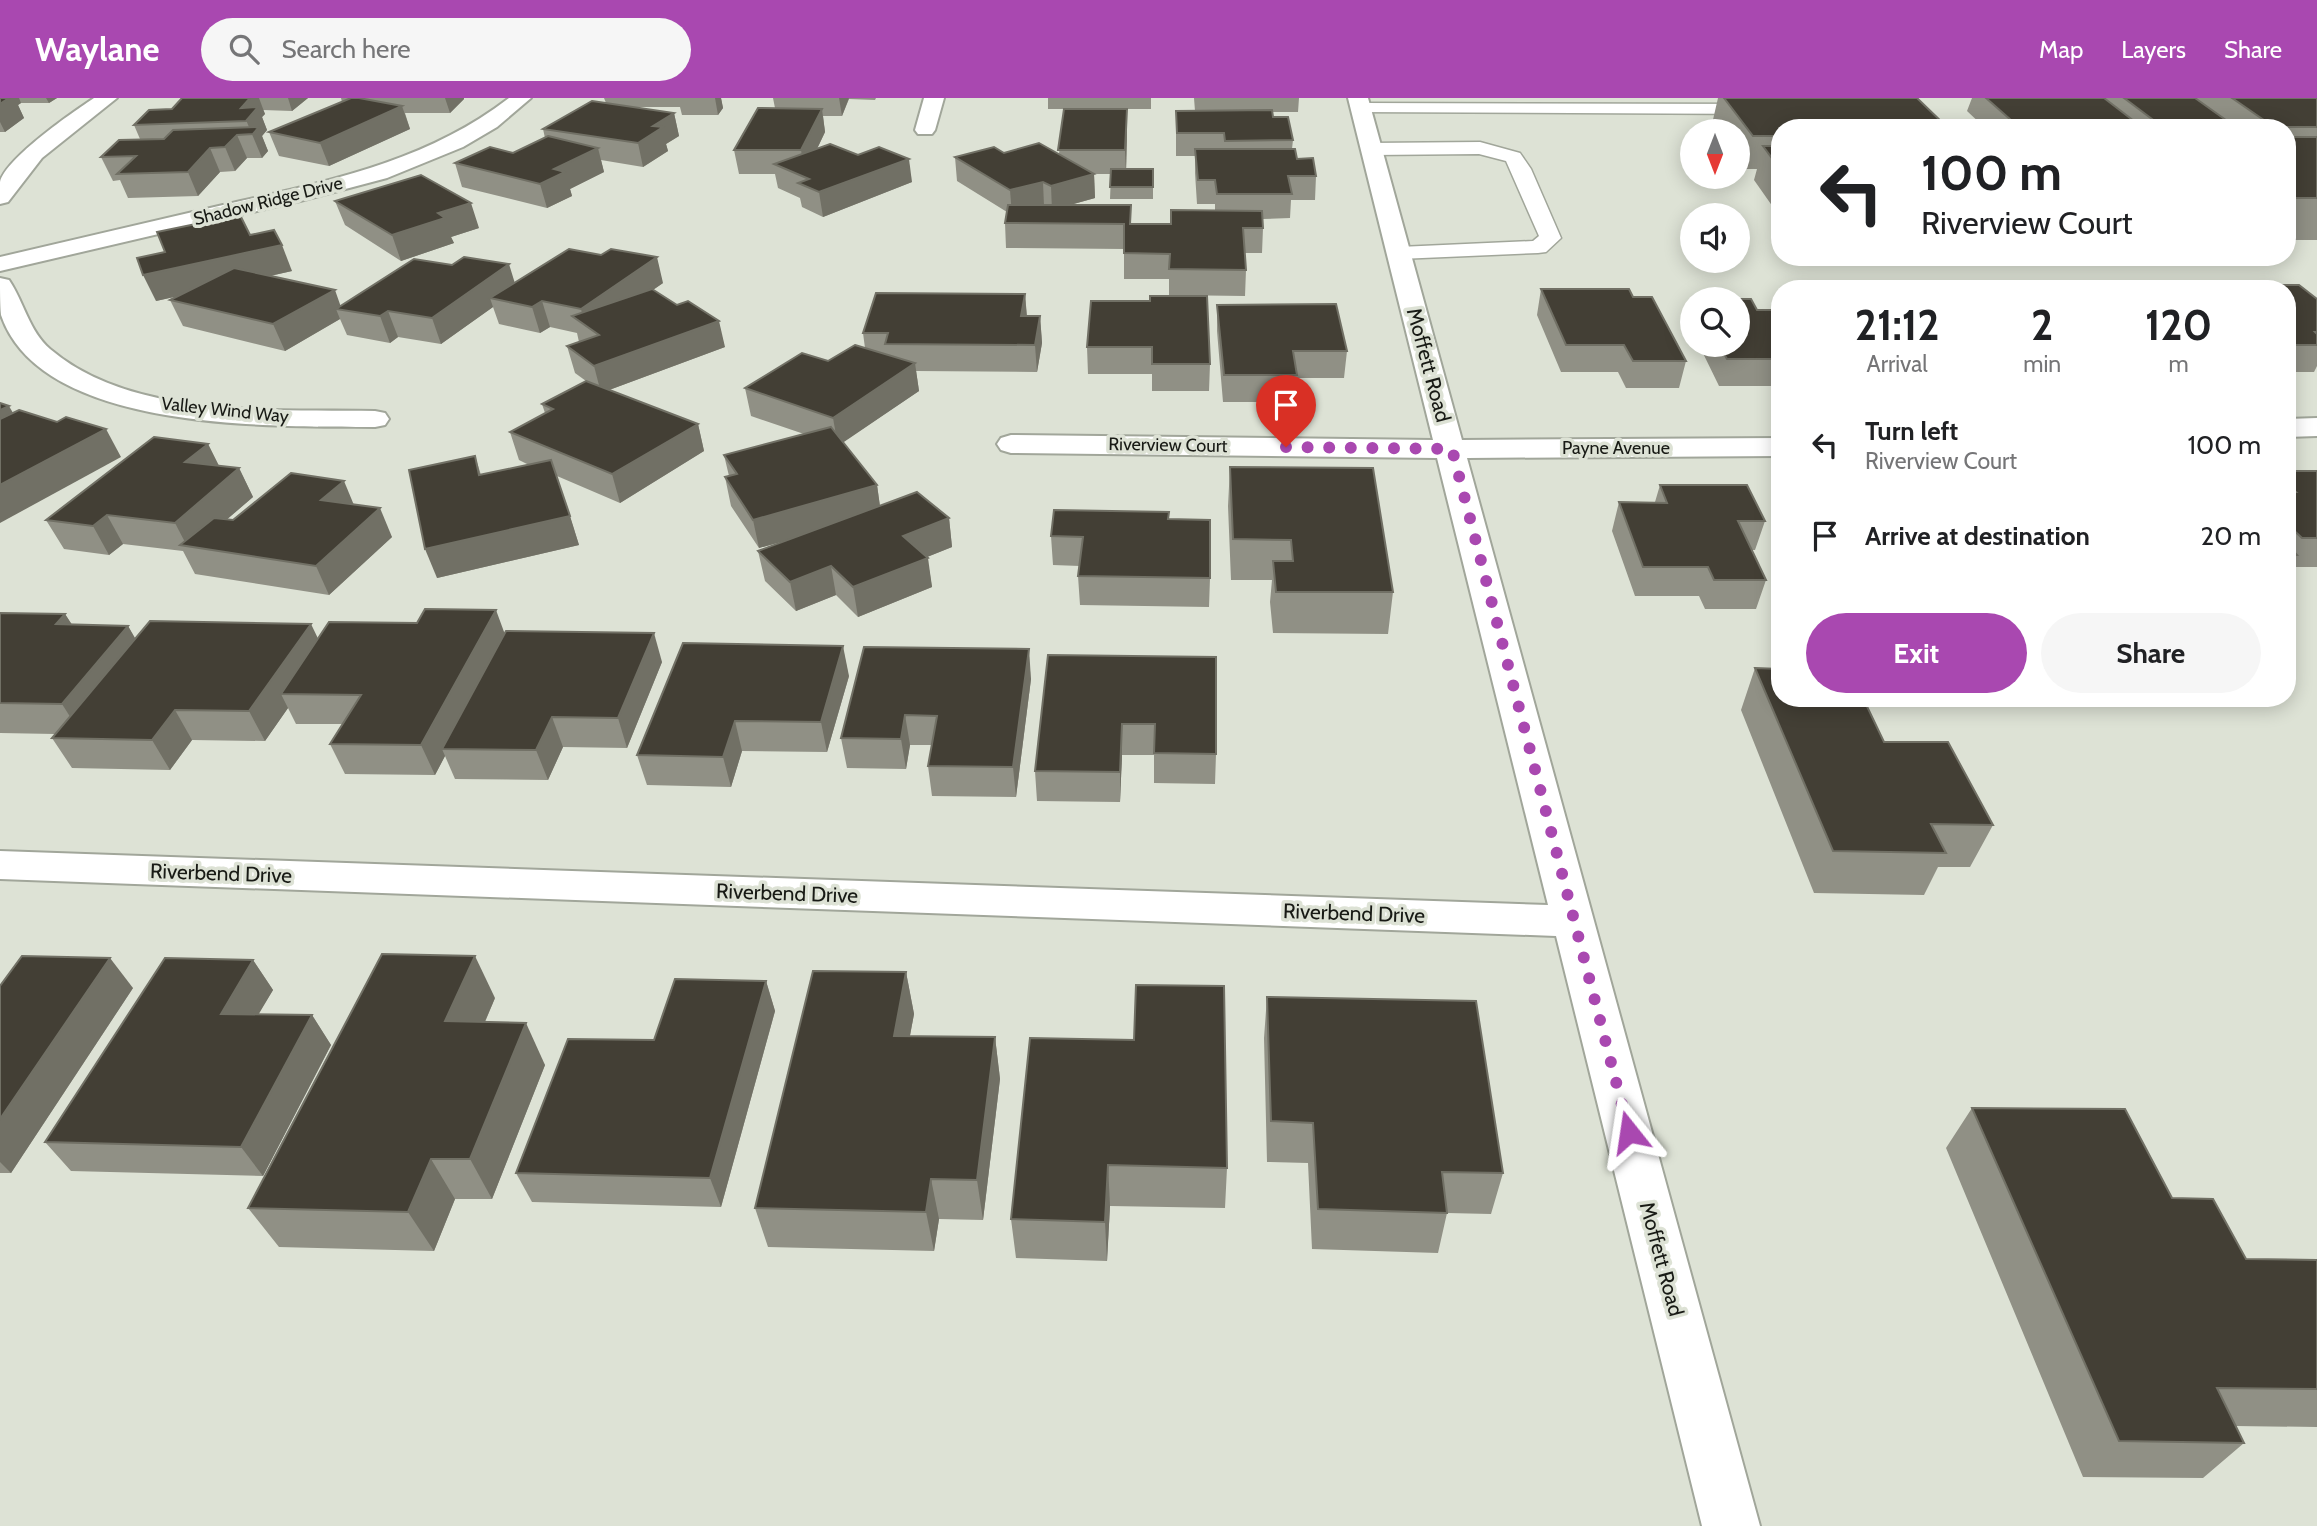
<!DOCTYPE html>
<html lang="en">
<head>
<meta charset="utf-8">
<style>
  :root { --surface:#fff; --page:#f6f6f6; --text:#202124; --muted:#757577; --accent:#a948b0 }
  body { margin:0; font-family:Cabin,sans-serif; background:var(--page); color:var(--text); height:100vh; display:flex; flex-direction:column; font-size:26px; white-space:nowrap }
  * { box-sizing:border-box; margin:0 }
  p { font-size:23px; color:var(--muted) }
  .icon { flex:none; width:38px; height:38px; fill:none; stroke:currentColor; stroke-width:2; stroke-linecap:round; stroke-linejoin:round }
  .map { position:relative; flex:1; overflow:hidden }
  .side { position:absolute; left:1771px; top:182px; width:525px; height:427px; display:flex; flex-direction:column; background:var(--surface); border-radius:28px; box-shadow:0 4px 18px #0003 }
  .side>* { flex:none }
  .top-card { position:absolute; left:1771px; top:21px; width:525px; height:147px; border-radius:28px; box-shadow:0 4px 18px #0003; background:#fff; color:var(--text); overflow:hidden }
  .needle { width:46px; rotate:180deg }
  .tools { position:absolute; left:1680px; top:21px; display:grid; gap:14px }
  .tools a { display:grid; place-items:center; width:70px; height:70px; border-radius:50%; background:var(--surface); box-shadow:0 4px 18px #0003; font-size:35px }
  .pin { position:absolute; display:grid; place-items:center; width:60px; height:60px; color:#fff; margin:-72px -30px; border-radius:50% 50% 50% 0; rotate:-45deg; box-shadow:0 0 7px #0007 }
  .pin .icon { rotate:45deg }
  .me { position:absolute; width:77px; margin:-38px; rotate:345deg; stroke-linejoin:round; filter:drop-shadow(0 0 5px #0008) }
  .turn { display:flex; align-items:center; gap:24px; height:147px; padding:0 35px; font-size:32px }
  .turn .icon { width:91px; height:91px; stroke-width:2.5 }
  .turn b { display:block; font-size:49px; line-height:60px }
  .eta { display:flex; justify-content:space-evenly; align-items:center; height:119px; text-align:center }
  .eta b { font-size:42px; font-weight:800; line-height:49px }
  .button { display:flex; gap:14px; margin-top:auto; padding:14px 35px }
  .button a { flex:1; height:80px; border-radius:42px; background:var(--accent); color:#fff; font-size:28px; font-weight:800; line-height:80px; text-align:center }
  .button a+a { background:var(--page); color:var(--text) }
  ul { padding:0; list-style:none }
  li { display:flex; align-items:center; gap:21px; height:91px; padding:0 35px }
  li div { flex:1 }
  li b { display:block; font-size:26px }
  li em { font-style:normal }
  header { display:flex; align-items:center; gap:42px; box-sizing:border-box; height:98px; padding:0 35px; background:var(--accent); color:#fff }
  header strong { font-size:33px }
  nav { display:flex; gap:38px; margin-inline-start:auto; font-size:24px }
  .search { width:490px; height:63px; background:var(--page); display:flex; align-items:center; gap:18px; box-sizing:border-box; padding:0 24px; border-radius:38px; color:var(--muted); font-size:26px }
  .map>svg:first-child { display:block }
  .lines { fill:none; stroke-linecap:round; stroke-linejoin:round }
  .service-casing { stroke:#a1a69a; stroke-width:3 }
  .minor-casing { stroke:#a1a69a; stroke-width:4 }
  .service { fill:#fff; fill-rule:evenodd }
  .minor { fill:#fff; fill-rule:evenodd }
  .wall { fill:#909085 }
  .shaded-wall { fill:#717065 }
  .building { fill:#433f35; stroke:#717065; stroke-width:2 }
  .route { stroke:#a948b0; stroke-width:12; stroke-dasharray:0 21.6 }
  .labels { text-anchor:middle; dominant-baseline:central; stroke-width:7; stroke-linejoin:round; paint-order:stroke }
  .far-street-label { font-size:18px; fill:#181a15; stroke:#dde2d5 }
  .street-label { font-size:21px; fill:#181a15; stroke:#dde2d5 }
</style>
</head>
<body>
<header>
<strong>Waylane</strong>
<div class="search"><svg class="icon" aria-label="search" viewBox="0 0 24 24"><circle cx="10" cy="10" r="6"/><path d="M15 15l6 6"/></svg>Search here</div>
<nav><a>Map</a><a>Layers</a><a>Share</a></nav>
</header>
<div class="map">
<svg width="2317" height="1428" viewBox="0 0 2317 1428">
  <rect width="100%" height="100%" fill="#dde2d5"/>
  <g class="lines">
    <!-- service casing -->
    <g class="service-casing">
      <g id="service">
        <path d="M1361 5 1763 6 1772 11 1763 16 1355 14 1352 10 1355 6Z"/>
        <path d="M1480 44 1520 55 1531 71 1561 140 1546 154 1538 155 1399 161 1391 160 1388 155 1391 150 1399 149 1533 143 1539 138 1506 63 1479 56 1372 57 1362 51 1372 45Z"/>
      </g>
    </g>
    <!-- minor casing -->
    <g class="minor-casing">
      <g id="minor">
        <path d="M94 0H117L42 60 8 104 0 106C0 99 0 90 0 84 6 60 73 14 94 0Z"/>
        <path d="M509 0H531L497 29 463 49 387 80 300 103 0 173V159C74 142 148 124 223 107 324 84 425 65 509 0Z"/>
        <path d="M924 0H944L935 32 932 36H918L915 32Z"/>
        <path d="M1348 0H1368L1462 342 1780 340V358L1467 360 1760 1428H1702L1556 838 0 781V753L1548 807 1437 360 1011 355 1001 352 997 346 1001 340 1011 337 1433 342Z"/>
        <path d="M0 180 9 182C24 204 29 233 50 251 132 321 273 311 375 313L385 315 389 321 385 327 375 329C274 328 41 335 1 217 0 206 0 191 0 180Z"/>
        <path d="M2317 320V338L2287 339V321Z"/>
      </g>
    </g>
    <!-- service -->
    <use href="#service" class="service"/>
    <!-- minor -->
    <use href="#minor" class="minor"/>
  </g>
  <!-- wall -->
  <g class="wall">
    <path d="M0 0H57L49 5H21L18 7 24 20 5 34H0Z"/>
    <path d="M182 0H308L292 13 263 12 265 16 262 19 267 32 262 38 268 53 262 60H247L235 73 220 74 198 98 128 100 120 82 113 83 101 59 140 41 134 27 172 11Z"/>
    <path d="M341 0H464V1L450 15H405L410 31 329 68 279 58 269 34 342 4Z"/>
    <path d="M604 0H721L723 10 718 17H682L680 9H633L674 15 679 38 666 46 668 53 643 69 601 62 604 74 570 91 572 98 547 110 462 89 455 65 513 55 545 40 543 31 606 5Z"/>
    <path d="M773 0H876L875 2 849 1 842 18H823L825 34 817 51 912 84 823 119 802 109 800 100 778 90 775 76H739L734 52 775 10Z"/>
    <path d="M1048 0H1151V11H1067L1127 34 1126 71H1153V101H1110L1111 76H1094L1095 100 1070 107H1131V126H1171L1215 112V106H1197L1195 75V58H1176V13H1195L1194 0H1299L1298 14H1272L1273 19 1293 42 1292 51 1297 61 1316 78 1315 102H1291L1290 120 1263 121V130L1262 155H1245L1246 172 1245 198 1169 197V181H1124V151L1006 150 1005 125 1007 114 957 83 955 59 1004 55 1059 56 1064 11H1048Z"/>
    <path d="M1718 0H1917L1780 30V119L1754 82 1757 71H1744L1738 62V33H1717L1712 26Z"/>
    <path d="M1972 0H2317V142H2287V30H1985L1967 13Z"/>
    <path d="M335 103 479 130 451 139 454 145 401 163 345 127Z"/>
    <path d="M250 137 292 173 270 178 341 208 514 185H663L653 192 725 249 609 292 698 326 704 353 620 405 557 378 579 447 437 480 475 358 481 377 529 367 519 362 510 334 545 315 542 306 586 283 575 275 567 248 579 244 577 235 550 229 540 235 499 226 493 209 441 246 398 239 390 245 347 237 340 221 285 253 183 228 170 202 178 198 156 203Z"/>
    <path d="M1807 159H1947L1946 162H1809Z"/>
    <path d="M2210 187H2299L2317 201V268L2314 274H2287V191H2208Z"/>
    <path d="M1541 191 1633 199 1686 263 1679 290H1626L1618 274H1561L1537 217Z"/>
    <path d="M1025 196 1027 218H1040L1042 245 1037 274 916 273 919 293 843 344 877 387 880 408 949 420 952 449 927 459 932 489 858 519 836 497 796 513 765 483 758 453 788 442 759 450 731 408 725 379 729 378 724 357 804 336 751 318 745 290 828 263 865 250 863 235Z"/>
    <path d="M1091 203 1210 266 1209 293H1152V276H1088L1087 249Z"/>
    <path d="M1217 207 1347 253 1344 280H1297L1295 304H1223L1217 233Z"/>
    <path d="M1757 212H1780V288H1719L1699 247H1738Z"/>
    <path d="M1692 213V234L1689 227Z"/>
    <path d="M208 346 219 368 239 370 253 399 227 421 233 422 353 407 392 439 329 497 195 476 183 453 123 446 109 457 64 451 46 422Z"/>
    <path d="M1230 369 1393 494 1388 536 1273 535 1270 504 1272 482H1231L1228 408Z"/>
    <path d="M2287 373H2317V469H2290L2287 474Z"/>
    <path d="M1660 387 1765 423 1755 452H1752L1766 482 1756 511H1705L1699 498H1635L1612 433 1619 404H1655Z"/>
    <path d="M1169 414V421L1210 480 1209 509 1080 507 1078 478 1080 468 1053 467 1051 438Z"/>
    <path d="M0 515 65 516 72 527 128 528 135 541 318 540 505 536 662 564 627 650 563 649 548 682 455 681 445 658 435 677 345 676 330 646 343 626H296L288 610 265 643 192 642 170 672 72 670 52 640 55 636 0 635Z"/>
    <path d="M864 549 1031 581 1016 699 932 698 928 668 932 647H910L906 671 847 670 841 640Z"/>
    <path d="M1048 557 1216 656 1215 686 1154 685V657H1122L1120 704 1037 703 1035 673Z"/>
    <path d="M1755 570 1884 644 1993 727 1970 769H1938L1924 797 1814 795 1741 612Z"/>
    <path d="M849 578 827 654 742 653 731 689 647 687 637 657Z"/>
    <path d="M253 862 273 892 258 916 312 917 331 947 263 1078 71 1073 45 1044Z"/>
    <path d="M906 874 914 916 910 938 995 939 1000 981 983 1122 939 1121 934 1153 768 1149 755 1110Z"/>
    <path d="M766 883 775 913 721 1109 532 1104 516 1075 654 942Z"/>
    <path d="M0 888 133 890 11 1075H0Z"/>
    <path d="M1267 899 1503 1075 1491 1116 1447 1115 1438 1155 1312 1151 1308 1065 1267 1064 1264 940Z"/>
    <path d="M495 900 485 924 545 967 492 1101H455L434 1153 279 1149 248 1110Z"/>
    <path d="M1030 940 1227 1070 1225 1110 1110 1108 1107 1163 1016 1160 1011 1121Z"/>
    <path d="M1972 1010 2172 1100 2246 1161 2317 1162V1329L2236 1328 2244 1345 2203 1380 2083 1379 1946 1050Z"/>
  </g>
  <!-- shaded-wall -->
  <g class="shaded-wall">
    <path d="M7 0H19L21 5 18 7 24 20 5 34 0 24V6Z"/>
    <path d="M46 0H57L49 5Z"/>
    <path d="M250 0H259L265 16 262 19 267 32 262 38 268 53 262 60 241 10Z"/>
    <path d="M288 0H308L292 13Z"/>
    <path d="M445 0H464V1L450 15Z"/>
    <path d="M715 0H721L723 10 718 17Z"/>
    <path d="M839 0H849L842 18Z"/>
    <path d="M402 8 410 31 329 68 320 45Z"/>
    <path d="M822 11 825 34 805 76 801 52Z"/>
    <path d="M1127 11V34L1126 76 1125 52Z"/>
    <path d="M674 15 679 38 666 46 668 53 643 69 638 45 653 28Z"/>
    <path d="M237 37 247 60 235 73 225 49Z"/>
    <path d="M210 50 220 74 198 98 188 74Z"/>
    <path d="M598 50 604 74 570 91 572 98 547 110 540 86 554 71Z"/>
    <path d="M909 61 912 84 823 119 819 94Z"/>
    <path d="M1094 76 1095 100 1052 112 1051 88Z"/>
    <path d="M1043 84 1044 108 1012 117 1010 92Z"/>
    <path d="M471 105 479 130 451 139 454 145 401 163 392 137 438 115Z"/>
    <path d="M282 147 292 173 156 203 143 177Z"/>
    <path d="M657 159 663 185 593 233 585 228 581 211Z"/>
    <path d="M509 166 517 192 490 200 493 209 441 246 432 220Z"/>
    <path d="M335 192 342 212 336 211 340 221 285 253 273 226Z"/>
    <path d="M1025 196 1027 222 1021 218Z"/>
    <path d="M542 203 550 229 540 235 532 209Z"/>
    <path d="M388 213 398 239 390 245 380 218Z"/>
    <path d="M1040 218 1042 245 1037 274 1035 247Z"/>
    <path d="M719 223 725 249 601 295 594 268Z"/>
    <path d="M915 265 919 293 838 348 833 320Z"/>
    <path d="M0 305 9 308 25 336 0 348Z"/>
    <path d="M698 326 704 353 620 405 612 376Z"/>
    <path d="M106 331 121 359 0 425V387Z"/>
    <path d="M208 346 222 374 185 364Z"/>
    <path d="M239 370 253 399 195 449 187 448 175 425Z"/>
    <path d="M344 383 356 412 321 402Z"/>
    <path d="M877 387 881 416 759 450 753 422Z"/>
    <path d="M380 410 392 439 329 497 316 468Z"/>
    <path d="M107 417 123 446 109 457 93 428Z"/>
    <path d="M570 418 579 447 437 480 425 451Z"/>
    <path d="M949 420 952 449 907 467 903 438Z"/>
    <path d="M928 460 932 489 858 519 853 489Z"/>
    <path d="M831 468 836 497 796 513 790 484Z"/>
    <path d="M496 512 507 542 442 651 445 658 435 677 421 647Z"/>
    <path d="M65 516 84 545 56 526Z"/>
    <path d="M311 526 325 555 281 596 288 610 265 643 249 613Z"/>
    <path d="M128 528 145 557 81 636 62 606Z"/>
    <path d="M654 535 662 564 627 650 618 620Z"/>
    <path d="M843 548 849 578 827 654 821 624Z"/>
    <path d="M1029 551 1031 581 1016 699 1013 669Z"/>
    <path d="M175 612 192 642 170 672 152 642Z"/>
    <path d="M905 617 910 647 906 671 901 641Z"/>
    <path d="M552 619 563 649 548 682 536 652Z"/>
    <path d="M735 623 742 653 731 689 723 659Z"/>
    <path d="M1122 626V657L1120 704V674Z"/>
    <path d="M475 858 495 900 467 965 445 923Z"/>
    <path d="M110 860 133 890 11 1075 0 1064V1021Z"/>
    <path d="M253 862 273 892 241 946 221 916Z"/>
    <path d="M906 874 914 916 902 979 894 938Z"/>
    <path d="M766 883 775 913 721 1109 710 1080Z"/>
    <path d="M312 917 331 947 263 1078 241 1049Z"/>
    <path d="M526 925 545 967 492 1101 470 1061Z"/>
    <path d="M995 939 1000 981 983 1122 977 1082Z"/>
    <path d="M431 1061 455 1101 434 1153 408 1114Z"/>
    <path d="M1108 1067 1110 1108 1107 1163 1105 1124Z"/>
    <path d="M931 1081 939 1121 934 1153 926 1114Z"/>
  </g>
  <!-- building -->
  <g class="building">
    <path d="M0 0H9L0 6Z"/>
    <path d="M182 0H250L241 10 258 9 246 23 134 27 149 12 172 11Z"/>
    <path d="M351 0H359L402 8 320 45 269 34Z"/>
    <path d="M1724 0H1917L1948 30H1780V38H1753Z"/>
    <path d="M1986 0H2104L2143 30H2020Z"/>
    <path d="M2124 0H2195L2237 30H2164Z"/>
    <path d="M2232 0H2317V29H2274Z"/>
    <path d="M592 3 674 15 653 28 663 29 638 45 543 31Z"/>
    <path d="M758 10 822 11 801 52H734Z"/>
    <path d="M1064 11H1127L1125 52H1058Z"/>
    <path d="M1272 12 1273 19H1288L1293 42 1225 43 1224 35H1177L1176 13Z"/>
    <path d="M259 29 253 36 237 37 225 49 210 50 188 74 117 76 136 58 101 59 119 42 164 41 173 32Z"/>
    <path d="M548 38 598 50 554 71 565 74 540 86 455 65 490 49 513 55Z"/>
    <rect x="2287" y="39" width="30" height="61"/>
    <path d="M1039 45 1094 76 1051 88 1043 84 1010 92 955 59 994 49 1004 55Z"/>
    <path d="M830 46 858 57 879 49 909 61 819 94 798 85 809 81 774 66Z"/>
    <path d="M1763 48H1780V71Z"/>
    <path d="M1195 51H1295L1297 61 1313 60 1316 78H1288L1292 96H1217L1215 82H1198Z"/>
    <path d="M1111 71H1153V89H1110Z"/>
    <path d="M421 77 471 105 438 115 445 120 392 137 335 103Z"/>
    <path d="M1008 107H1131L1130 126H1171V112L1262 113 1263 130H1243L1246 172 1169 171 1170 156 1124 155V126L1005 125Z"/>
    <path d="M240 117 250 137 274 132 282 147 143 177 137 160 165 154 157 134Z"/>
    <path d="M569 151 601 157 611 151 657 159 581 211 542 203 532 209 490 200Z"/>
    <path d="M464 159 509 166 432 220 388 213 380 218 336 211 414 161 452 167Z"/>
    <path d="M234 170 335 192 273 226 170 202Z"/>
    <path d="M2210 187H2299L2317 201V234H2315L2317 236V247H2287V191H2214Z"/>
    <path d="M2119 188H2159L2163 191H2122Z"/>
    <path d="M652 191 677 207 688 203 719 223 594 268 567 248 599 237 572 218Z"/>
    <path d="M1541 191H1629L1633 199H1652L1686 263H1633L1624 247H1566Z"/>
    <path d="M876 195 1025 196 1021 218H1040L1035 247 885 246 888 235H863Z"/>
    <path d="M1150 198H1207L1210 266H1152V249H1087L1091 203H1150Z"/>
    <path d="M1695 201H1751L1757 212H1780V261H1727L1719 247H1738V201Z"/>
    <path d="M1336 206 1347 253H1293L1297 277H1224L1217 207Z"/>
    <path d="M855 247 915 265 833 320 745 290 802 255 828 263Z"/>
    <path d="M586 283 698 326 612 376 510 334 553 311 542 306Z"/>
    <path d="M0 305 9 308 0 312Z"/>
    <path d="M19 312 57 324 66 319 106 331 0 387V321Z"/>
    <path d="M831 329 877 387 753 422 725 379 737 376 724 357Z"/>
    <path d="M154 339 208 346 185 364 239 370 175 425 107 417 93 428 46 422Z"/>
    <path d="M475 358 479 377 551 362 570 418 425 451 409 372Z"/>
    <path d="M1230 369 1373 370 1393 494H1276L1273 463H1293L1291 442 1233 441Z"/>
    <path d="M2287 373H2317V440H2302L2287 426V394H2296L2287 386Z"/>
    <path d="M291 375 344 383 321 402 380 410 316 468 180 447 214 420 233 422Z"/>
    <path d="M1660 387H1747L1765 423H1738L1766 482H1714L1708 469H1643L1619 404 1667 405Z"/>
    <path d="M917 394 949 420 903 438 928 460 853 489 831 468 790 484 758 453Z"/>
    <path d="M1054 412 1169 414 1168 421 1210 422V480L1078 478 1083 439 1051 438Z"/>
    <path d="M2287 447 2297 457 2287 458Z"/>
    <path d="M425 511 496 512 421 647 330 646 361 597 281 596 329 524 417 525Z"/>
    <path d="M0 515 65 516 56 526 128 528 62 606 0 605Z"/>
    <path d="M150 523 311 526 249 613 175 612 152 642 52 640Z"/>
    <path d="M506 533 654 535 618 620 552 619 536 652 442 651Z"/>
    <path d="M683 545 843 548 821 624 735 623 723 659 637 657Z"/>
    <path d="M864 549 1029 551 1013 669 928 668 937 618 905 617 901 641 841 640Z"/>
    <path d="M1048 557 1216 559V656L1154 655 1155 626H1122L1120 674 1035 673Z"/>
    <path d="M1755 570 1780 571V600H1863L1884 644H1948L1993 727 1931 726 1946 755 1833 753Z"/>
    <path d="M382 856 475 858 445 923 526 925 470 1061H431L408 1114 248 1110Z"/>
    <path d="M22 858 110 860 0 1021V888Z"/>
    <path d="M165 860 253 862 221 916 312 917 241 1049 45 1044Z"/>
    <path d="M813 873 906 874 894 938 995 939 977 1082 931 1081 926 1114 755 1110Z"/>
    <path d="M675 881 766 883 710 1080 516 1075 568 941 654 942Z"/>
    <path d="M1136 887 1224 888 1227 1070 1108 1067 1105 1124 1011 1121 1030 940 1134 942Z"/>
    <path d="M1267 899 1476 903 1503 1075 1442 1074 1447 1115 1318 1111 1313 1025 1271 1023Z"/>
    <path d="M1972 1010 2125 1011 2172 1100 2213 1101 2246 1161 2317 1162V1291L2217 1290 2244 1345 2119 1343Z"/>
  </g>
  <g class="lines">
    <!-- route -->
    <path class="route" d="M1286 349 1452 351 1629 1034"/>
  </g>
  <g class="labels">
    <!-- far-street labels -->
    <g class="far-street-label">
      <text transform="translate(268 103) rotate(-14)">Shadow Ridge Drive</text>
      <text transform="translate(225 312) rotate(6)">Valley Wind Way</text>
      <text transform="translate(1168 347) rotate(1)">Riverview Court</text>
      <text x="1616" y="350">Payne Avenue</text>
    </g>
    <!-- street labels -->
    <g class="street-label">
      <text transform="translate(1429 267) rotate(75)">Moffett Road</text>
      <text transform="translate(221 775) rotate(2)">Riverbend Drive</text>
      <text transform="translate(787 795) rotate(2)">Riverbend Drive</text>
      <text transform="translate(1354 815) rotate(2)">Riverbend Drive</text>
      <text transform="translate(1662 1161) rotate(75)">Moffett Road</text>
    </g>
  </g>
</svg>
<div class="tools">
<a><svg class="needle" viewBox="-14 -14 28 28"><path d="M0-13l5 13h-10z" fill="#e53935"/><path d="M0 13l5-13h-10z" fill="#757577"/></svg></a>
<a><svg class="icon" aria-label="sound" viewBox="0 0 24 24"><path d="M4 9h4l5-4v14l-5-4H4zM17 9q2 3 0 6"/></svg></a>
<a><svg class="icon" aria-label="search" viewBox="0 0 24 24"><circle cx="10" cy="10" r="6"/><path d="M15 15l6 6"/></svg></a>
</div>
<div class="pin" style="left:1286px;top:349px;background:#d93025"><svg class="icon" aria-label="arrive" viewBox="0 0 24 24"><path d="M6 21V4h12l-3 4 3 4H6"/></svg></div>
<svg class="me" style="left:1629px;top:1034px" viewBox="-20 -20 40 40"><path d="M0-17L14 15 0 8-14 15z" fill="#a948b0" stroke="#fff" stroke-width="4"/></svg>
<div class="top-card">
<div class="turn"><svg class="icon" aria-label="left" viewBox="0 0 24 24"><path d="M17 20v-9H6M10 6l-5 5 5 5"/></svg><div><b>100 m</b>Riverview Court</div></div>
</div>
<section class="side">
<div class="eta">
<div><b>21:12</b><p>Arrival</p></div>
<div><b>2</b><p>min</p></div>
<div><b>120</b><p>m</p></div>
</div>
<ul>
<li><svg class="icon" aria-label="left" viewBox="0 0 24 24"><path d="M17 20v-9H6M10 6l-5 5 5 5"/></svg><div><b>Turn left</b><p>Riverview Court</p></div><em>100 m</em></li>
<li><svg class="icon" aria-label="arrive" viewBox="0 0 24 24"><path d="M6 21V4h12l-3 4 3 4H6"/></svg><div><b>Arrive at destination</b></div><em>20 m</em></li>
</ul>
<div class="button"><a>Exit</a><a>Share</a></div>
</section>
</div>
</body>
</html>
